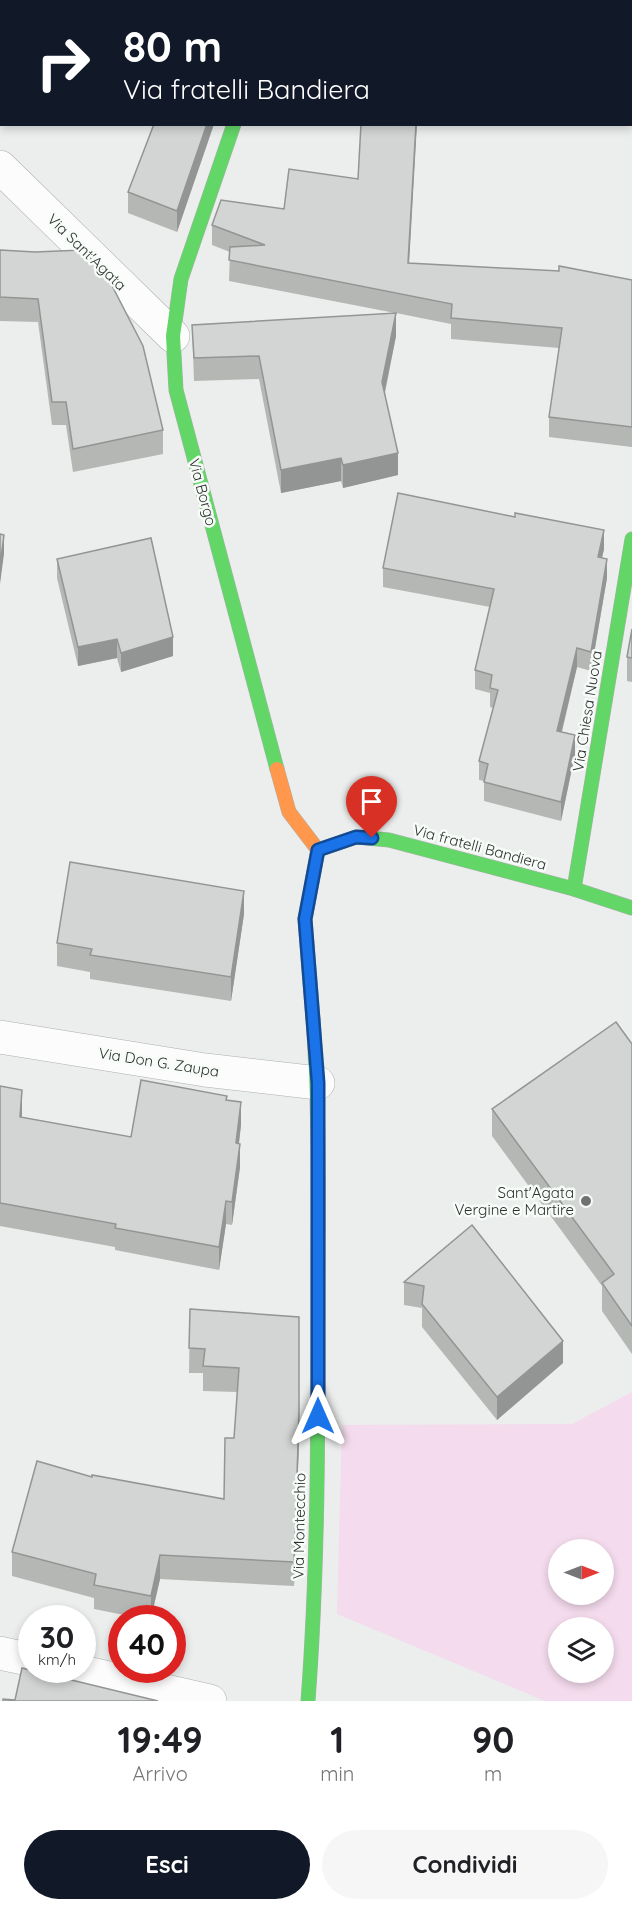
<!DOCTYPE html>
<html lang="it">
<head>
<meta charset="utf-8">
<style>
  :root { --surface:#fff; --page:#f6f6f6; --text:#202124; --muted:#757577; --accent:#111827 }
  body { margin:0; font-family:Quicksand,sans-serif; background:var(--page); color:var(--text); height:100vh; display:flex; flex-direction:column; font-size:22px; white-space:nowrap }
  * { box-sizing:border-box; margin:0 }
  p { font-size:20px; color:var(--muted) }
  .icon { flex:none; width:33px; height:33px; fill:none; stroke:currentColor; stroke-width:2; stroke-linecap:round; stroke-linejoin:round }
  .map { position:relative; height:1701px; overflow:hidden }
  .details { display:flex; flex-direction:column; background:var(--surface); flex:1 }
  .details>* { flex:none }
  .hud { position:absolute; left:0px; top:0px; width:633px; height:126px; box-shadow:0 3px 9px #0003; background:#111827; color:#fff; overflow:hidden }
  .needle { width:39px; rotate:90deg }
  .buttons { position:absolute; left:548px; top:1539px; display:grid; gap:12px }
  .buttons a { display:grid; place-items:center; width:66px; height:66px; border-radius:50%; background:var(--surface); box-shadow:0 3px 9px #0003; font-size:30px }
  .speed { position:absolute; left:18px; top:1605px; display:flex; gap:12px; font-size:30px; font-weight:700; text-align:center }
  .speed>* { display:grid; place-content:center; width:78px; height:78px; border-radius:50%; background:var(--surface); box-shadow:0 3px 9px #0003; line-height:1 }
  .speed small { font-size:15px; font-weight:400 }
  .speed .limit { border:9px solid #d22; background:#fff; color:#111 }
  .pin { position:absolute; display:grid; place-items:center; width:51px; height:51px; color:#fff; margin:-62px -26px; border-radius:50% 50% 50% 0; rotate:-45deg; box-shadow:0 0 6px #0007 }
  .pin .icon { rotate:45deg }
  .me { position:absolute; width:66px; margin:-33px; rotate:0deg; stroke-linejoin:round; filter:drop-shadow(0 0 4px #0008) }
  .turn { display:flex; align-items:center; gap:21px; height:126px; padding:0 24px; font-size:27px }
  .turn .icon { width:78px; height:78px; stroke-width:2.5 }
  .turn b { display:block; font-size:42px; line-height:51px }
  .eta { display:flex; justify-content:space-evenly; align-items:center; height:102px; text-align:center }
  .eta b { font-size:36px; font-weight:700; line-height:42px }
  .cta { display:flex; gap:12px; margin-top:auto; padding:12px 24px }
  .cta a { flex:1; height:69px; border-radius:36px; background:var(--accent); color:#fff; font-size:24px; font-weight:700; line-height:69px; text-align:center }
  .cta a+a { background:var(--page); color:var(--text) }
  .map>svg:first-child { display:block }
  .green { fill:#f4dbed; fill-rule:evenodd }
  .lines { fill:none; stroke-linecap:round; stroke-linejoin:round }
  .street-casing { stroke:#adafae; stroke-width:34 }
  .fast-casing { stroke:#adafae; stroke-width:15 }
  .slow-casing { stroke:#adafae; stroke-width:15 }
  .street { stroke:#fcfcfc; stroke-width:33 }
  .fast { stroke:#63d668; stroke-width:14 }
  .slow { stroke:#ff974d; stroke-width:14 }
  .wall { fill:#b5b7b5 }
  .shaded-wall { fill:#939594 }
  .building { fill:#d2d5d3; stroke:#939594; stroke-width:1.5 }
  .route-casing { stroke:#114b97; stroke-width:15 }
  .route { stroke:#1a73e8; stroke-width:10 }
  .poi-dot { fill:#707271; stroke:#f7fcf8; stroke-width:2 }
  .labels { text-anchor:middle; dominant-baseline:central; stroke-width:5; stroke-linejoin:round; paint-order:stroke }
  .street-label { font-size:15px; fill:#2e302f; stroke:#f7fcf8 }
  .poi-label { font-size:15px; fill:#2e302f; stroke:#f7fcf8; text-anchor:end }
</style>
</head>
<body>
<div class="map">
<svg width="632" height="1701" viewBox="0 0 632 1701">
  <rect width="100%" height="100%" fill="#ebeeec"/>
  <!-- green -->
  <path class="green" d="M632 1392V1701H545L337 1614 342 1425 572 1424ZM558 1550H603V1594H558ZM558 1628H603V1672H558Z"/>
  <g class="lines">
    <!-- street casing -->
    <g class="street-casing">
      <g id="street">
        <path d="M0 167 173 336"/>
        <path d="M0 1037 205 1070 318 1083"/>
        <path d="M0 1653 32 1660"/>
        <path d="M74 1670 210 1701"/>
      </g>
    </g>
    <!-- fast casing -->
    <g class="fast-casing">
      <g id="fast">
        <path d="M234 124 181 279 173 336 176 390 277 769"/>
        <path d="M318 850 356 837 389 840 574 889 632 908"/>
        <path d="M574 889 632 539"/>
        <path d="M308 1701C318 1568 318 1435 318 1301 318 1207 320 1113 313 1019"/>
      </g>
    </g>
    <!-- slow casing -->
    <g class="slow-casing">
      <g id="slow">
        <path d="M277 769 289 812 318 850"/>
        <path d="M313 1019 305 919 318 850"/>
      </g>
    </g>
    <!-- street -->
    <use href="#street" class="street"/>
    <!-- fast -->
    <use href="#fast" class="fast"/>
    <!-- slow -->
    <use href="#slow" class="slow"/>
  </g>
  <!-- wall -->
  <g class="wall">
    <path d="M6 0H60V2H13Z"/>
    <path d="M214 124 177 232 128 213V192Z"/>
    <path d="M358 179 409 263 632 280V447L549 437V417L559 348 451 339V324L396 313V336L385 393 398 475 343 488 341 481 281 493 259 379 194 381 192 325 395 313 229 281 230 252 212 245V225L284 209Z"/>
    <path d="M0 250 163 430V454L73 472 66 425H52L38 322 0 321Z"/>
    <path d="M604 549 602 558 607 578 591 671 577 667 562 732 575 754 561 821 484 801V781L479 780V761L493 708 490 707V693L475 689V670L490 607 383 587V568Z"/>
    <path d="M57 559 173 656 121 672 117 658 78 666 57 578Z"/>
    <path d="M632 629V682L627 681V657Z"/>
    <path d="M244 914 231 1001 90 979V972L57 966V943Z"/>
    <path d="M632 1044V1354L602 1311V1286L492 1136V1109Z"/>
    <path d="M0 1086 22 1113V1117L131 1137 227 1100 241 1125 239 1144 240 1167 232 1225 226 1224 219 1270 115 1250V1247L0 1226Z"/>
    <path d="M472 1225 563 1363 497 1420 422 1327V1308L404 1305V1282Z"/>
    <path d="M190 1309 299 1440 294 1586 160 1579 151 1618H139L94 1609V1598L12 1576V1552L92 1477 224 1499 234 1438 237 1392 203 1391V1373H189Z"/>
  </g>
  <!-- shaded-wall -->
  <g class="shaded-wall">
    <path d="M207 124H214L177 232V211Z"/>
    <path d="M416 124H417L408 283V263Z"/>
    <path d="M396 313V336L382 405V382Z"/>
    <path d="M398 453V475L343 488V465Z"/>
    <path d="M341 458V481L281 493V470Z"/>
    <path d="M604 530V549L598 575V557Z"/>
    <path d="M4 535V554L0 584V565Z"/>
    <path d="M607 559V578L591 671V652Z"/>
    <path d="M173 637V656L121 672V653Z"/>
    <path d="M117 639V658L78 666V647Z"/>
    <path d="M577 648V667L557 750V731Z"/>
    <path d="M575 735V754L561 821V802Z"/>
    <path d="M244 891V914L231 1001V977Z"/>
    <path d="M22 1090V1113L20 1140V1117Z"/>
    <path d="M241 1102V1125L236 1166V1143Z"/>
    <path d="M240 1144V1167L232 1225V1202Z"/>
    <path d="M226 1201V1224L219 1270V1247Z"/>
    <path d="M563 1341V1363L497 1420V1397Z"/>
    <path d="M299 1415V1440L294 1586V1562Z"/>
    <path d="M160 1555V1579L151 1618V1596Z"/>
  </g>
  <!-- building -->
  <g class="building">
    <path d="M148 0H159L164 2H148Z"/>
    <path d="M211 0H632V92V2H210Z"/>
    <path d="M154 124H207L177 211 128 192Z"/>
    <path d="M361 124H416L408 263 559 271V266L632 280V427L549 417 562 328 451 318 452 304 229 260 230 247 265 245 212 225 221 200 284 209 289 169 358 179Z"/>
    <path d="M0 250 35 252 82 250 105 272 143 346 163 430 73 449 66 402H52L38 299 0 297Z"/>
    <path d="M396 313 382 382 398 453 343 465 341 458 281 470 259 356 194 358 192 325Z"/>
    <path d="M398 493 515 517V513L604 530 598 557 607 559 591 652 577 648 557 731 575 735 561 802 484 782 488 764 479 761 498 690 490 688 492 675 475 670 494 589 383 568Z"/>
    <path d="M0 534 4 535 0 565Z"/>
    <path d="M151 538 173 637 121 653 117 639 78 647 57 559Z"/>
    <path d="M632 629V658L627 657Z"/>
    <path d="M70 862 244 891 231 977 90 955 92 949 57 943Z"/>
    <path d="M616 1022 632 1044V1326L602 1283 614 1274 492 1109Z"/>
    <path d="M141 1080 227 1096 226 1100 241 1102 236 1143 240 1144 232 1202 226 1201 219 1247 115 1228 116 1224 0 1203V1086L22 1090 20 1117 131 1137Z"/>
    <path d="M472 1225 563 1341 497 1397 422 1304 424 1286 404 1282Z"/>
    <path d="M190 1309 299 1317V1415L294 1562 160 1555 151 1596 94 1585 96 1574 12 1552 37 1461 92 1477V1475L224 1499 225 1438H234L239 1368 203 1366 205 1349 189 1348Z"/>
    <path d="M22 1668 158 1701H3V1699L15 1700Z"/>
  </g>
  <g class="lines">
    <!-- route casing -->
    <g class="route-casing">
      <path id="route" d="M318 1416V1083L305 919 318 850 356 837 372 838"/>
    </g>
    <!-- route -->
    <use href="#route" class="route"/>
  </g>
  <!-- markers -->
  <circle class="poi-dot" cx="586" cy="1201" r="6"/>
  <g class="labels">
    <!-- street labels -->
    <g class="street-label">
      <text transform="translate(87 252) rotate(44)">Via Sant'Agata</text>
      <text transform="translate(203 492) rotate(75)">Via Borgo</text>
      <text transform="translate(587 711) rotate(-81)">Via Chiesa Nuova</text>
      <text transform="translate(480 847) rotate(15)">Via fratelli Bandiera</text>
      <text transform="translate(159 1062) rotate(9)">Via Don G. Zaupa</text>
      <text transform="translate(299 1526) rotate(-89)">Via Montecchio</text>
    </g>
    <!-- poi labels -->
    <g class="poi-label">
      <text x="574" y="1192">Sant'Agata<tspan x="574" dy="17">Vergine e Martire</tspan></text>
    </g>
  </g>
</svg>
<div class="buttons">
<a><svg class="needle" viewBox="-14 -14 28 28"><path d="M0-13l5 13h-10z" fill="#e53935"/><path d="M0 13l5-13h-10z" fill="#757577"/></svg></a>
<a><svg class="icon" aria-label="layers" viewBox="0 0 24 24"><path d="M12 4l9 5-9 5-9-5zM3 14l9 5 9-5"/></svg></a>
</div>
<div class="speed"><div>30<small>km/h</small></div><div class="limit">40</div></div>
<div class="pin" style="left:372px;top:838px;background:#d93025"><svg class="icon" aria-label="arrive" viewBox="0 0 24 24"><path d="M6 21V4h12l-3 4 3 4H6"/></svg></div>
<svg class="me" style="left:318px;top:1416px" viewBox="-20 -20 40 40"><path d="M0-17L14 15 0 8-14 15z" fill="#1a73e8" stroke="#fff" stroke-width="4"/></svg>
<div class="hud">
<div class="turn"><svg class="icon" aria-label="right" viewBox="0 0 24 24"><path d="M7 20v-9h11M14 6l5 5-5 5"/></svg><div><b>80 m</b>Via fratelli Bandiera</div></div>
</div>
</div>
<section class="details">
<div class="eta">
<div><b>19:49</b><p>Arrivo</p></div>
<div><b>1</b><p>min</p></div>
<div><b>90</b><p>m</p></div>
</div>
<div class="cta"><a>Esci</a><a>Condividi</a></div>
</section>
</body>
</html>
